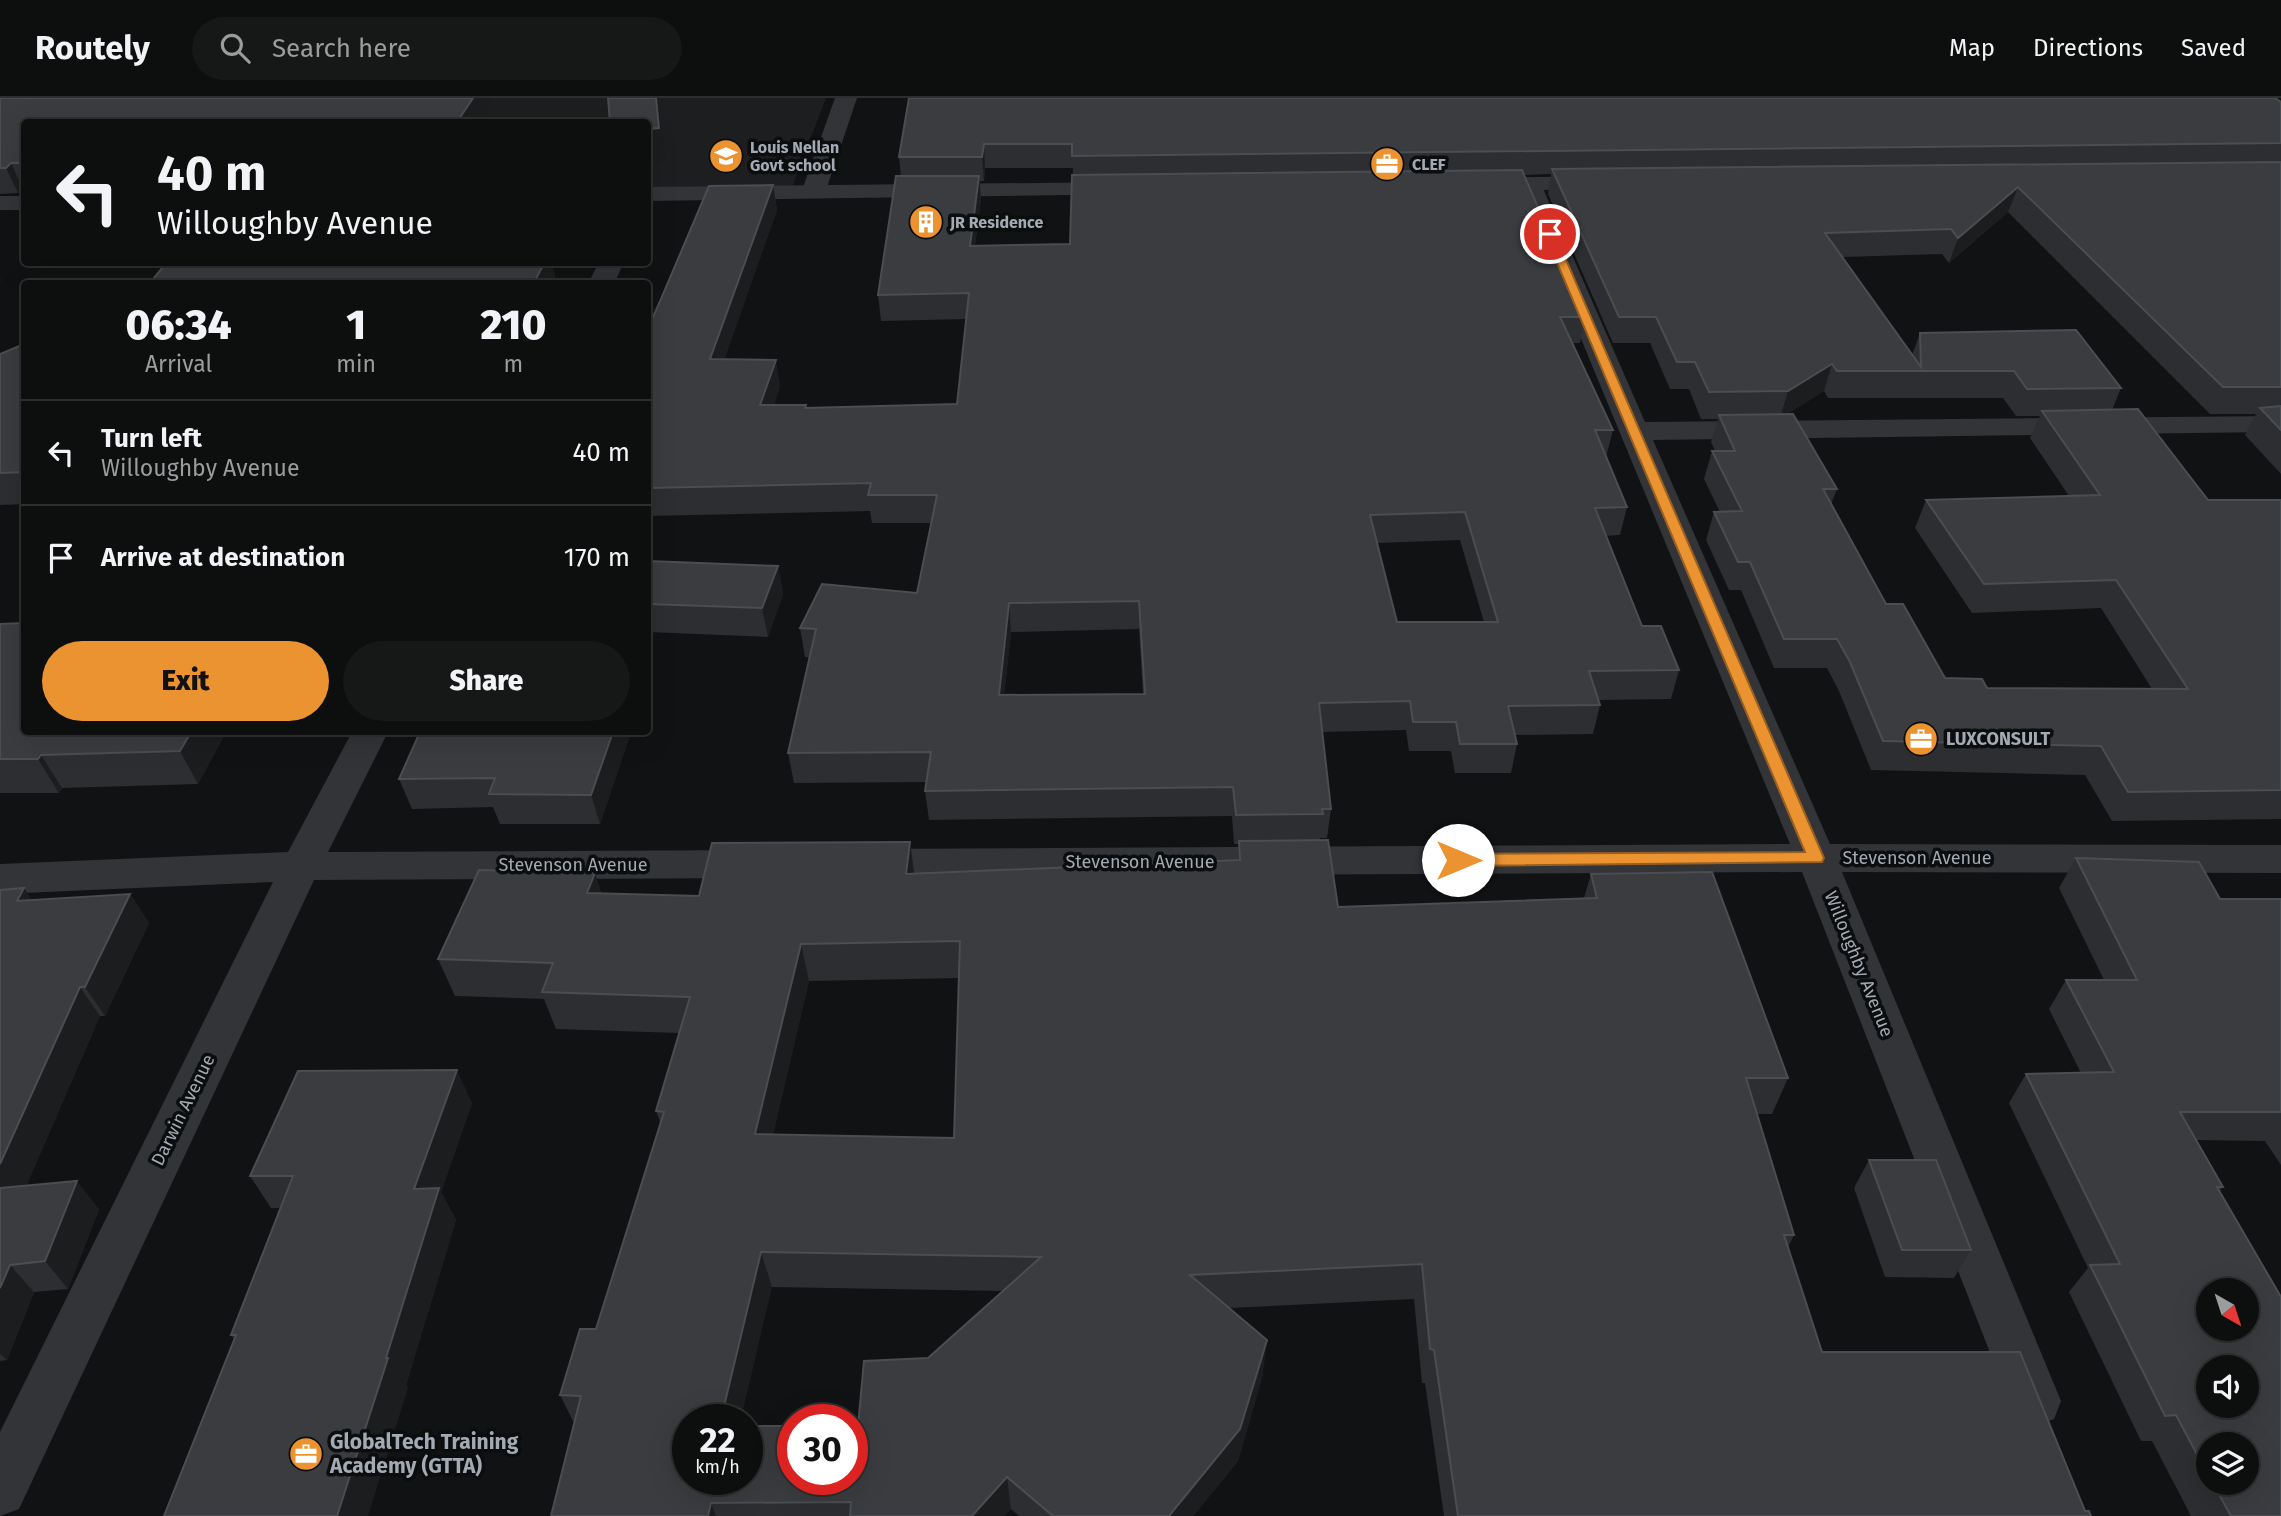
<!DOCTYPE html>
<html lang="en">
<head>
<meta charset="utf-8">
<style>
  :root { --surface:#0d0e0e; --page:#161717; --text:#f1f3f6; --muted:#9a9c9e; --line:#2d2e2e; --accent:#eb9231 }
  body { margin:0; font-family:"Fira Sans",sans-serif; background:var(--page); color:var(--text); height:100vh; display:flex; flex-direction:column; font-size:26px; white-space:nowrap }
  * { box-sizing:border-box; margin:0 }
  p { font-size:23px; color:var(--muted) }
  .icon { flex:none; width:38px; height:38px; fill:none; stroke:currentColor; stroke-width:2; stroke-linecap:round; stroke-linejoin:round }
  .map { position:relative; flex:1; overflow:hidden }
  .drawer { position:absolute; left:21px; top:182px; width:630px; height:455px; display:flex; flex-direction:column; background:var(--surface); border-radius:7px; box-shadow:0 7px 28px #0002,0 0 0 2px var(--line) }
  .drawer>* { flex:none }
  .hud { position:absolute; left:21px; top:21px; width:630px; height:147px; border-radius:7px; box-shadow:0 7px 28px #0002,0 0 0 2px var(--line); background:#0d0e0e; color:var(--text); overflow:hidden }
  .needle { width:46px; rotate:141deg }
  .tools { position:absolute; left:2196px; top:1180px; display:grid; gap:14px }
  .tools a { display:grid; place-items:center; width:63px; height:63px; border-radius:50%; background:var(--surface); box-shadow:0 7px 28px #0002,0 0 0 2px var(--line); font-size:35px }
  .speed { position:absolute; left:672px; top:1306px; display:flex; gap:14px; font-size:35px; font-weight:700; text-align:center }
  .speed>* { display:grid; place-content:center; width:91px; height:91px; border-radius:50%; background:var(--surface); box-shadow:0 7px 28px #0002,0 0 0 2px var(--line); line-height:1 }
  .speed small { font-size:18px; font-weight:400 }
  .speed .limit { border:10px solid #d22; background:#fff; color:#111 }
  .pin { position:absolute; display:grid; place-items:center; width:60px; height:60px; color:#fff; margin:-30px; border:4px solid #fff; border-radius:50%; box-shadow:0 2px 7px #0007 }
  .me { position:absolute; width:77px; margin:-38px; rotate:90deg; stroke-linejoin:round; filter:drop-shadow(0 0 5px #0008) }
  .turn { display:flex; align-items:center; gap:24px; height:147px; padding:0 21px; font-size:32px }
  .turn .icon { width:91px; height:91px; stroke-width:2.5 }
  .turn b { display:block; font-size:49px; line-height:60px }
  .eta { display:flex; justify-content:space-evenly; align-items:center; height:119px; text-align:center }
  .eta b { font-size:42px; font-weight:800; line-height:49px }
  .cta { display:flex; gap:14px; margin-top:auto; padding:14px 21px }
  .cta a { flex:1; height:80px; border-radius:42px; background:var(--accent); color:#111; font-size:28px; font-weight:800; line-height:80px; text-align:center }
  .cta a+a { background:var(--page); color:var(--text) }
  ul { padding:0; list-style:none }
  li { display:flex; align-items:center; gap:21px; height:105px; padding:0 21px; border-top:2px solid var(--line) }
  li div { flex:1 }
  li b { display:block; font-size:26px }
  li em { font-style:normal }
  header { display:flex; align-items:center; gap:42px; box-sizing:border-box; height:98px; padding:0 35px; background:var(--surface); border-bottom:2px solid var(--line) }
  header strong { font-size:33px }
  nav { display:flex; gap:38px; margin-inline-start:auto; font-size:24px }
  .search { width:490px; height:63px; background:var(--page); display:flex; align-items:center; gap:18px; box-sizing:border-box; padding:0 24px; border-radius:38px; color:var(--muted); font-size:26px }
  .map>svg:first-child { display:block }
  .built { fill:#1d1e20 }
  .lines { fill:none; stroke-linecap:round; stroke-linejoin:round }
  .minor { fill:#323438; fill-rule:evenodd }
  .tertiary { fill:#323438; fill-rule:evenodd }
  .wall { fill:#2d2e31; fill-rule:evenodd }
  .shaded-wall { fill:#1c1d1f }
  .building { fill:#3a3c3f; stroke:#4a4d51; stroke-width:2; fill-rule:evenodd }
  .route { fill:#eb9231; stroke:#995f20; stroke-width:2 }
  .labels { text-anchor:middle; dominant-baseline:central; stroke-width:7; stroke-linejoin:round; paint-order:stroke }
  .far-poi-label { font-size:16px; font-weight:bold; fill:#a3aab3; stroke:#0c0d0e; text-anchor:start }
  .poi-label { font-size:18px; font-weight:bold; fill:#a3aab3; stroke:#0c0d0e; text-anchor:start }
  .street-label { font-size:18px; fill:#a3aab3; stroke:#0c0d0e }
  .near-poi-label { font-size:21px; font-weight:bold; fill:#a3aab3; stroke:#0c0d0e; text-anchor:start }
</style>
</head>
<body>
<header>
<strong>Routely</strong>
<div class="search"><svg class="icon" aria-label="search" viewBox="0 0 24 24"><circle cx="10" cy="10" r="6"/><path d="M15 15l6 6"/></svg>Search here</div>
<nav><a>Map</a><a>Directions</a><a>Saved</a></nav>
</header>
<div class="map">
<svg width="2281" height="1418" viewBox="0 0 2281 1418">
  <rect width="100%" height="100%" fill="#111213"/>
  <!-- built -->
  <path class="built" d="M494 0H826L791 92 648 93V24H481Z"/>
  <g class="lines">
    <!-- minor -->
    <g class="minor">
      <path d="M835 0H857L825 95 821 100H805L801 95Z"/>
      <path d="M1529 79 1537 81 1541 86 1645 324 2281 318V332L2274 334 1653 342 1830 746 2281 747V775L1842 774 2061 1303 2054 1321 2035 1328 2016 1321 1802 774 859 779 845 775 839 765 845 755 859 751 1790 746 1517 86 1521 81Z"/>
      <path d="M648 89 656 91 660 96 656 102 648 104Z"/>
      <path d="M599 164H624L614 186H588Z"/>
      <path d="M352 634H388L328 754 761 752 775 756 781 766 775 776 761 780 314 782 19 1411 0 1418V1334L273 784 0 796V766L288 754Z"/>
    </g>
    <!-- tertiary -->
    <g class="tertiary">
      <path d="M1601 78 1609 80 1613 85 1609 90 1476 94 1468 92 1464 87 1468 82 1476 80Z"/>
      <path d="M1125 84 1133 86 1137 91 1133 96 648 103V89Z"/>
      <rect x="0" y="98" width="24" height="14"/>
    </g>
  </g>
  <!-- wall -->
  <g class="wall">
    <path d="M0 0H495L480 24H24V91L18 95 0 96Z"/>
    <path d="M909 0 2281 4V376L2245 337 2256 316H2210L2008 114 1949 165 1942 156 1843 159 1912 257 1920 235 2121 290 2112 312 2208 402H2281V721L2112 723 2085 677 1871 672 1839 593 1827 570H1774L1741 492H1729L1706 442 1714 414H1720L1704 381 1712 353H1715L1711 344 1718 321H1701L1689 291H1670L1650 245H1613L1548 96 1551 76 1524 77 1585 219 1580 245H1572L1613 332 1606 359 1627 409 1620 437 1606 438 1642 528 1679 572 1671 601 1599 602 1600 607 1593 636 1515 637 1517 646 1511 675H1455L1451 653H1409L1406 632 1322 634 1331 711 1327 740H1320V742L1338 809 1584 800 1591 776 1788 980 1772 1016H1757L1794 1137 1788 1149 1822 1254 2085 1413 2091 1418H1444L1425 1285H1422L1414 1201 1229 1210 1263 1276 1238 1363 1193 1418H1019L1011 1411 1004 1418H551L574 1325 560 1297 596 1231 661 1026 656 1013 679 935 556 931 544 901 455 898 438 861 595 775 601 796 699 798 914 776 1238 762 1239 746H1234L1232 718 929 722 925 693 927 684 794 685 788 655 810 559H805L800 530 917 495 931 425H872L870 413 648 418V230L773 87 777 112 724 262 780 288 774 307H806L807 310 957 306 966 221 881 223 878 197 901 78 899 59ZM985 70H1073L1070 146 975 147 981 102 980 83H984ZM1824 293 1828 300H2003L2016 318H2040L2030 340 2069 398 1926 402 1915 430 1972 515 2101 510 2152 591 1987 590 1945 580 1886 506 1831 406 1837 391 1787 316ZM1460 442 1484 524H1397L1377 445ZM1139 531 1143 596 1004 597 1011 534ZM959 880 954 1040 773 1036 809 883ZM772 1189 1003 1193 928 1260 858 1328 688 1381Z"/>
    <path d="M24 246V406L0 407V256Z"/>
    <path d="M648 463 778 468 783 496 768 539 648 534Z"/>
    <path d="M0 526 24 634H226L198 686 62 690 59 695H0Z"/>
    <path d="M420 634H631L600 726H500L493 709 412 711 399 681Z"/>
    <path d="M2076 760 2220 801H2281V1067L2265 1043 2196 1042 2223 1089 2219 1093 2281 1418H2191L2152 1343H2141L2069 1194 2088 1170 2009 1005 2026 976 2081 975 2049 911 2066 882H2104L2059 790ZM2208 1346 2247 1384H2208Z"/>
    <path d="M0 792 32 802 130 796 149 825 105 918H100L26 1088 99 1111 68 1191 34 1194 7 1262 0 1263Z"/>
    <path d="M472 1005 441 1094 456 1122 406 1287 408 1290 234 1241 231 1237 281 1110H271L250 1078Z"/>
    <path d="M1869 1062 1971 1152 1954 1180 1885 1179 1854 1090Z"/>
  </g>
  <!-- shaded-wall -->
  <g class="shaded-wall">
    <path d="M473 0H495L480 24H457Z"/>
    <path d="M656 0H658L666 64 648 66V31Z"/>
    <path d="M984 46 985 70 984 83 982 59Z"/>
    <path d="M11 65 23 91 18 95 6 70Z"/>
    <path d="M979 78 981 102 971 173 970 148Z"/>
    <path d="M773 87 777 112 715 288 710 261Z"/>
    <path d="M2018 89 2008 114 1949 165 1958 140Z"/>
    <path d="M545 164H552L557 185 533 186Z"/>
    <path d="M776 262 780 288 765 334 760 307Z"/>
    <path d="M1832 266 1824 293 1780 320 1788 293Z"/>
    <path d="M778 468 783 496 768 539 762 510Z"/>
    <path d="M1009 505 1011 534 1001 626 999 597Z"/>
    <path d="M191 634H226L198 686 180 653Z"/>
    <path d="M613 634H631L600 726 591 697Z"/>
    <path d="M41 657 62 690 59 695 38 661Z"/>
    <path d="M910 744 915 781 906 776Z"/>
    <path d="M595 775 607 812 587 795Z"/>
    <path d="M24 790 44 819 17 803Z"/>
    <path d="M130 796 149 825 105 918 85 889Z"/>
    <path d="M801 846 809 883 765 1072 755 1036Z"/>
    <path d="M80 889 100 918 13 1119 0 1105V1066Z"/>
    <path d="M457 972 472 1005 441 1094 456 1122 406 1287 408 1290 368 1418H337L386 1260 414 1091Z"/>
    <path d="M77 1083 99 1111 68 1191 45 1163Z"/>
    <path d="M761 1154 772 1189 741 1321H721Z"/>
    <path d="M10 1167 34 1194 7 1262 0 1256V1190Z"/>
    <path d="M1267 1242 1263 1276 1238 1363 1193 1418H1169Z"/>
    <path d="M1007 1379 1011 1411 1004 1418H972Z"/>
    <path d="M711 1405 716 1418H708Z"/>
  </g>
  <!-- building -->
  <g class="building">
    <path d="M0 0H473L457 24H24V65H11L6 70H0Z"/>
    <path d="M608 0H656L659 30 648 31V24H610Z"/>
    <path d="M909 0H2275L2281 4V45L1072 58V46H984L982 59H899Z"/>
    <path d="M2281 64V289H2223L2018 89 1958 140 1951 131 1825 135 1921 269 1920 235 2076 232 2121 290 2027 291 2014 273H1837L1832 266 1788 293 1709 294 1695 264H1677L1656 219H1619L1552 71Z"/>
    <path d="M1522 72 1585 219H1560L1613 332H1595L1627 409 1595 410 1642 528H1661L1679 572 1589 573 1600 607 1508 608 1517 646H1460L1456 624H1413L1410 603 1319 605 1331 711H1322L1323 716 1236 717 1233 689 925 693 931 654 788 655 816 531 800 530 822 486 917 495 937 397H868L871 385 648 390V304L651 293H648V230L661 201 709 88 773 87 710 261 776 262 760 307H806L805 310 957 306 969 195 878 197 896 78H979L970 148 1070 146 1072 77ZM1465 414 1498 524H1397L1370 417ZM1139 503 1145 596 999 597 1009 505Z"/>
    <path d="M167 164H545L533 186H149Z"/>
    <path d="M24 246V374L0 375V256Z"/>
    <path d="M2281 308V332L2260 310Z"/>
    <path d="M2138 311 2208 402H2281V692L2128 694 2101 648 1883 643 1850 564 1837 541H1784L1750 464H1738L1714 414 1742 413 1712 353H1735L1719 317 1793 316 1837 391H1823L1886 506H1903L1945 580 1982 581 1987 590 2188 591 2116 482 1984 486 1926 402 2100 397 2042 313Z"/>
    <path d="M648 463 778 468 762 510 648 506Z"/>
    <path d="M24 525V634H191L180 653 41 657 38 661H0V526Z"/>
    <path d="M420 634H613L591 697 489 696 495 680 399 681Z"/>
    <path d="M1328 742 1338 809 1597 800 1591 776 1712 774 1788 980H1746L1794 1137H1784L1822 1254H2020L2085 1413H2089L2091 1418H1458L1434 1252 1430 1251 1422 1166 1190 1177 1267 1242 1240 1331 1169 1418H1053L1007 1379 972 1418H850L851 1404 711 1405 708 1418H551L581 1298 560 1297 580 1231H596L664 1014 656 1013 690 899 542 894 553 865 438 861 479 772 595 775 587 795 699 798 712 745 910 744 906 776 1240 762 1239 743ZM960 843 954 1040 755 1036 801 846ZM761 1154 1041 1159 928 1260 864 1263 858 1328H852V1381H793V1328H747V1381H688V1321H721Z"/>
    <path d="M2076 760 2199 764 2220 801H2281V1014H2180L2223 1089H2217L2281 1199V1418H2231L2212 1384H2247V1346H2208V1377L2176 1317 2165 1318 2090 1167 2120 1166 2026 976 2114 974 2066 882H2137ZM2208 1192H2247V1230H2208ZM2208 1269H2247V1307H2208Z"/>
    <path d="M24 790 17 803 130 796 85 889H80L0 1066V792Z"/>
    <path d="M457 972 414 1091 439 1090 386 1260H388L337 1418H164L236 1237H231L293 1078H250L298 973Z"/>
    <path d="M1869 1062H1936L1971 1152H1902Z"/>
    <path d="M77 1083 45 1163 10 1167 0 1190V1090Z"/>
  </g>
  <!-- route -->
  <path class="route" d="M1547 133 1555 136 1824 760 1822 764 1458 768 1450 762 1458 756 1805 754 1545 136Z"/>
  <!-- icons -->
  <defs>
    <g id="school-disc" transform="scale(1.75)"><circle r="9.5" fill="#eb9231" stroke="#0c0d0e"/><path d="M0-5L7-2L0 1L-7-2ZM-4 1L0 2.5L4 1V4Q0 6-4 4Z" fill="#fff"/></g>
    <g id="office-disc" transform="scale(1.75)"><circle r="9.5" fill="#eb9231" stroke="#0c0d0e"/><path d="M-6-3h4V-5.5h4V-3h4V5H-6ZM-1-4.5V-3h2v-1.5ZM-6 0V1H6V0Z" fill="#fff"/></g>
    <g id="building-disc" transform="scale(1.75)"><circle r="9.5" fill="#eb9231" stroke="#0c0d0e"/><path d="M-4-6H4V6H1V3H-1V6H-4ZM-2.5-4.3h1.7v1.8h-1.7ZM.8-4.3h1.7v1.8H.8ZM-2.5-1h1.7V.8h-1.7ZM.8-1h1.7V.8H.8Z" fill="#fff"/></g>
  </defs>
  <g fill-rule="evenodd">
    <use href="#school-disc" x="726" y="58"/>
    <use href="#office-disc" x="1387" y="66"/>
    <use href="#building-disc" x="926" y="124"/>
    <use href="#office-disc" x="1921" y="641"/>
    <use href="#office-disc" x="306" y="1356"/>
  </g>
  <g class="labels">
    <!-- far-poi labels -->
    <g class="far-poi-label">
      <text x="750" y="49">Louis Nellan<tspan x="750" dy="18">Govt school</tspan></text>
      <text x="1412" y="66">CLEF</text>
      <text x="950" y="124">JR Residence</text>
    </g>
    <!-- poi labels -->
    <g class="poi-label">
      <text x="1946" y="641">LUXCONSULT</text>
    </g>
    <!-- street labels -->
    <g class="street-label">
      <text x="1917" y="760">Stevenson Avenue</text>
      <text x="1140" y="764">Stevenson Avenue</text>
      <text x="573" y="767">Stevenson Avenue</text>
      <text transform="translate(1859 866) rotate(68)">Willoughby Avenue</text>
      <text transform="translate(183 1012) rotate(-64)">Darwin Avenue</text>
    </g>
    <!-- near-poi labels -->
    <g class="near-poi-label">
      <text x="330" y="1344">GlobalTech Training<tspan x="330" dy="24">Academy (GTTA)</tspan></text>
    </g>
  </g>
</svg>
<div class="tools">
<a><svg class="needle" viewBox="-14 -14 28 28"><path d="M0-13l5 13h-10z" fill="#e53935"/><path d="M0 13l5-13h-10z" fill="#9a9c9e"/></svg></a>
<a><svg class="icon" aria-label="sound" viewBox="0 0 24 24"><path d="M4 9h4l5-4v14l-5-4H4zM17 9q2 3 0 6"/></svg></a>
<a><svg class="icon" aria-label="layers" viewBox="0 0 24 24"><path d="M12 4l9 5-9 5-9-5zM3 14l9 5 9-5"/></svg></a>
</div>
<div class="speed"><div>22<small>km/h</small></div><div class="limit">30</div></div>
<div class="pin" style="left:1550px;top:136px;background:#d93025"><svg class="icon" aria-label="arrive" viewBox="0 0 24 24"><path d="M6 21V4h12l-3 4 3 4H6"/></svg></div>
<svg class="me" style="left:1458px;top:762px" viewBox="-20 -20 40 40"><circle r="19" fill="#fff"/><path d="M0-13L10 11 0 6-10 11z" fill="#eb9231"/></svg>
<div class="hud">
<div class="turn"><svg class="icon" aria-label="left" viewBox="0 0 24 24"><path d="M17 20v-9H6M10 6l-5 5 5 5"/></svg><div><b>40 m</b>Willoughby Avenue</div></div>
</div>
<section class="drawer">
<div class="eta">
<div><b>06:34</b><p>Arrival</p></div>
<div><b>1</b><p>min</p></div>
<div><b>210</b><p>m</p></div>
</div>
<ul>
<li><svg class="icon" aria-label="left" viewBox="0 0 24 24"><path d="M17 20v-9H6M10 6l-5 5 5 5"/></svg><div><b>Turn left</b><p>Willoughby Avenue</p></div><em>40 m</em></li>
<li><svg class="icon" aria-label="arrive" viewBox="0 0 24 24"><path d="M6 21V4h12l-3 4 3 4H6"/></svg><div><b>Arrive at destination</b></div><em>170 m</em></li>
</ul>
<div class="cta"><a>Exit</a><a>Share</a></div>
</section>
</div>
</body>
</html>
